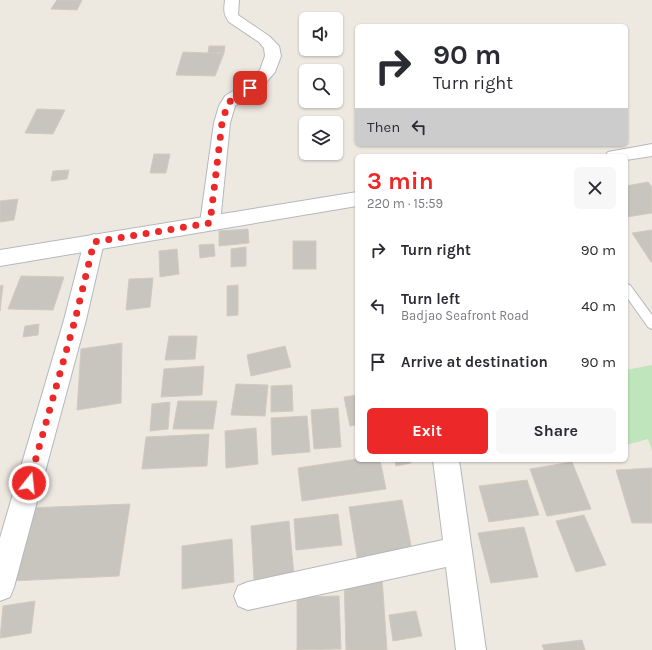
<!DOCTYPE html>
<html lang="en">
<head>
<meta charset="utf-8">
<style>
  :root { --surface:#fff; --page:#f7f7f7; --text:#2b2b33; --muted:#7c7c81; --accent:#ec2928 }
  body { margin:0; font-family:Karla,sans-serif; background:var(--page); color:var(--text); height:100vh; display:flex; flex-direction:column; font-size:15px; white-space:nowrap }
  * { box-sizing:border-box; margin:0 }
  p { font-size:13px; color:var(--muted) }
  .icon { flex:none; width:22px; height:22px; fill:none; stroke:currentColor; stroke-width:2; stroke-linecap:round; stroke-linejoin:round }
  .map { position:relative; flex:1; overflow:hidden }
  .panel { position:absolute; left:355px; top:154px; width:273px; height:308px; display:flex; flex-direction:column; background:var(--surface); border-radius:6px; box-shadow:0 1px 3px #0004 }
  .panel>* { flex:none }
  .top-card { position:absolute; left:355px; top:24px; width:273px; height:122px; border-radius:6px; box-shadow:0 1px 3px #0004; background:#fff; color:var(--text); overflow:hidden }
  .buttons { position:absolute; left:299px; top:12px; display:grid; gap:8px }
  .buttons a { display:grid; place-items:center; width:44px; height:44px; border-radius:6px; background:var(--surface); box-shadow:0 1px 3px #0004; font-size:20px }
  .pin { position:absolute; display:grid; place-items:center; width:34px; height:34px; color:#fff; margin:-17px; border-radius:8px; box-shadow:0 2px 6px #0006 }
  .me { position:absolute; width:44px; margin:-22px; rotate:16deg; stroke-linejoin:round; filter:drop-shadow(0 0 3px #0008) }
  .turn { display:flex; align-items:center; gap:14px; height:84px; padding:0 12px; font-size:18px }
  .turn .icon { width:52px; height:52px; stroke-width:2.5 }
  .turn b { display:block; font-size:28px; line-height:34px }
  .then { display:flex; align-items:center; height:38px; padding:0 12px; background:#0003; gap:8px; font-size:15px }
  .round { display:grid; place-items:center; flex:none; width:42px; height:42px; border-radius:6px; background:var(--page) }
  .head { display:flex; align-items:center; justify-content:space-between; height:68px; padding:0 12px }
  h1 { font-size:24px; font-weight:700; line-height:30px; color:var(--accent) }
  .action { display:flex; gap:8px; margin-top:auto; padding:8px 12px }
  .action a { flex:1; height:46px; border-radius:6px; background:var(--accent); color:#fff; font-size:16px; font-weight:700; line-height:46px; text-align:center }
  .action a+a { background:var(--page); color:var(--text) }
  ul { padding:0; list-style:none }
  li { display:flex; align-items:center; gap:12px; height:56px; padding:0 12px }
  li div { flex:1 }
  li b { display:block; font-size:15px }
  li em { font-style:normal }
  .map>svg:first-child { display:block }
  .green { fill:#bfe5bc }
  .building { fill:#c8c4be; stroke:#d2cabf }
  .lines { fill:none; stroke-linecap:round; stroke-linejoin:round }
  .service-casing { stroke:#b4b8bc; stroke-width:2 }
  .minor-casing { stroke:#b4b8bc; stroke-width:2 }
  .tertiary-casing { stroke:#b4b8bc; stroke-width:2 }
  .service { fill:#fff; fill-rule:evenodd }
  .minor { fill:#fff; fill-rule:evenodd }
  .tertiary { fill:#fff; fill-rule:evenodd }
  .route { stroke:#ec2928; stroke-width:7; stroke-dasharray:0 12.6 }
</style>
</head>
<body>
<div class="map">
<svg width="652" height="650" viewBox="0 0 652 650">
  <rect width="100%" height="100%" fill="#ede9e1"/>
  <!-- green -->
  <path class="green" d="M652 365V451L648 439 626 445V370Z"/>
  <!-- building -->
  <g class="building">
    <path d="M57 0H82L77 10 51 9Z"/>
    <path d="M209 46H225L224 53H208Z"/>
    <path d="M183 52 208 53H224L215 76 176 75Z"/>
    <path d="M302 92H306V101H326L302 102Z"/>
    <path d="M37 109 65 110 53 134 25 133Z"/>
    <path d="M154 154H170L166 173H150Z"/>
    <path d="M69 170 67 179 51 181 53 171Z"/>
    <path d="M648 182 652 187V213L627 217 626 186Z"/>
    <path d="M18 199 14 220 0 222V201Z"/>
    <path d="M248 229 249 243 219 246V231Z"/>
    <path d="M652 230V262H651L632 233Z"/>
    <rect x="293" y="241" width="23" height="28"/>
    <path d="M214 244 215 256 200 258 199 245Z"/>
    <path d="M246 247V266L231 267V249Z"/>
    <path d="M177 249 179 274 160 277 159 251Z"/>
    <path d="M21 276 64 277 53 310 8 309Z"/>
    <path d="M153 278 150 307 126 310 129 279Z"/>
    <path d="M3 285 0 311V286Z"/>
    <path d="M238 285V315L227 316V286Z"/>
    <path d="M39 324 38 335 23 337 25 326Z"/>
    <path d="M169 336H197L195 359 165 360Z"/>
    <path d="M122 343 121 403 77 410 81 349Z"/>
    <path d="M285 346 291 367 251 376 247 355Z"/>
    <path d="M204 366 202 395 161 397 164 369Z"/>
    <path d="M236 384 268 385 265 416 231 415Z"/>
    <path d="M292 385 293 411 271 412V386Z"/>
    <path d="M357 395V425L350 426 344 397Z"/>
    <path d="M178 401H217L213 429H173Z"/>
    <path d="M170 402 168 429 150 431 152 404Z"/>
    <path d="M338 408 341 447 314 449 311 410Z"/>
    <path d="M307 416 310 452 272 455 271 418Z"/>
    <path d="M256 428 258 464 226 468 225 431Z"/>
    <path d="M209 434 207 466 142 469 146 437Z"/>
    <path d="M357 459 380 460 386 489 302 501 298 468Z"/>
    <path d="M395 460H410L411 463 396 466Z"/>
    <path d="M572 462 591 509 547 516 530 469Z"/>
    <path d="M652 468V523H632L616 470Z"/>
    <path d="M527 480 539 515 489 522 479 486Z"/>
    <path d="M402 500 413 555 358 563 349 507Z"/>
    <path d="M130 504 119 576 10 581 28 508Z"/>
    <path d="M338 514 342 545 296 550 294 519Z"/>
    <path d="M584 515 606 565 576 572 556 521Z"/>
    <path d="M289 521 294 575 254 581 251 526Z"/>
    <path d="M524 527 538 577 491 583 478 533Z"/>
    <path d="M232 539 234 582 182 589V546Z"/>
    <path d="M344 577H382L387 650H346Z"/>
    <path d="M339 596 341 649 297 650V597Z"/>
    <path d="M35 601 31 633 0 638 3 606Z"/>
    <path d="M416 611 422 636 393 641 389 615Z"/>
    <path d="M582 640 585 650H544L542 645Z"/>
  </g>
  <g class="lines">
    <!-- service casing -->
    <g class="service-casing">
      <path id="service" d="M626 284 630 285 652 315V329L648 327 626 296Z"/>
    </g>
    <!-- minor casing -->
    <g class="minor-casing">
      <g id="minor">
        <path d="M225 0H239L238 15 269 36 279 46 281 56 275 72 263 86 235 106 230 123 220 223 217 228 210 230 203 228 200 223 214 123 219 106 225 96 251 80 260 70 265 56 264 48 259 42 229 22C223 14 224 9 225 0Z"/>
        <path d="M94 234 101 237 104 242 86 320 14 587 10 597 0 601V538L64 320 84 242 87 237Z"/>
        <path d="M433 460H459L486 650H456L446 567 248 610 238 606 234 596 238 586 248 582 443 540Z"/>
      </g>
    </g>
    <!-- tertiary casing -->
    <g class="tertiary-casing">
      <g id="tertiary">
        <path d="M652 144V156L626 160V156H605L608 152Z"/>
        <path d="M357 192V206L0 266V250Z"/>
      </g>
    </g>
    <!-- service -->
    <use href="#service" class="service"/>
    <!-- minor -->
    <use href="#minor" class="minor"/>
    <!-- tertiary -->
    <use href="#tertiary" class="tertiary"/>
  </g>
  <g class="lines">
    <!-- route -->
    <path class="route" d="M29 483 75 320 94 242 210 223 222 123 227 106 231 100 250 88"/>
  </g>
</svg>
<div class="buttons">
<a><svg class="icon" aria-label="sound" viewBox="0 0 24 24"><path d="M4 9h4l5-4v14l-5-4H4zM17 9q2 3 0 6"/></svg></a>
<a><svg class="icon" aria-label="search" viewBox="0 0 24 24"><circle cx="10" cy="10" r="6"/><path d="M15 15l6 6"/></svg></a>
<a><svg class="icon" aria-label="layers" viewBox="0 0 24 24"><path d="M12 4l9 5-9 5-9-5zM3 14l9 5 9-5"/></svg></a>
</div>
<div class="pin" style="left:250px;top:88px;background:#d93025"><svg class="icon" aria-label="arrive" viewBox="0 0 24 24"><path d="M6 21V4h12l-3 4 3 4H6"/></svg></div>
<svg class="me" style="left:29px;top:483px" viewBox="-20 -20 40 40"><circle r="17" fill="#ec2928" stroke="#fff" stroke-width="3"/><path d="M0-11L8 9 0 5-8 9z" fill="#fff"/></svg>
<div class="top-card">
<div class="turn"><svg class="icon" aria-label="right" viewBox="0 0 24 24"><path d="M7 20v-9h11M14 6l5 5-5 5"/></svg><div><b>90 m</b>Turn right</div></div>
<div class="then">Then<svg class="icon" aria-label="left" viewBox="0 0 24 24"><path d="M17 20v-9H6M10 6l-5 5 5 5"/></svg></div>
</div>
<section class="panel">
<div class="head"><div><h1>3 min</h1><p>220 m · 15:59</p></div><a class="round"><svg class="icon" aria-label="close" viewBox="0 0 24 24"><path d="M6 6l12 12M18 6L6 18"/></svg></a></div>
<ul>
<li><svg class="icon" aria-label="right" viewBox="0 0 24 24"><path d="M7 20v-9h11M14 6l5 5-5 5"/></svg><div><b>Turn right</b></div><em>90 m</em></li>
<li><svg class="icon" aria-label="left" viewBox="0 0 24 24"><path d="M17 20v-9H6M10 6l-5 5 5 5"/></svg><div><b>Turn left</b><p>Badjao Seafront Road</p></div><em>40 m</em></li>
<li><svg class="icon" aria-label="arrive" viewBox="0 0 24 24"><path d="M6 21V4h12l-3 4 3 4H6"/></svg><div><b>Arrive at destination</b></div><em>90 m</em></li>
</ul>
<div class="action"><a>Exit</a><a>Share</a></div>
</section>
</div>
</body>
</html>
